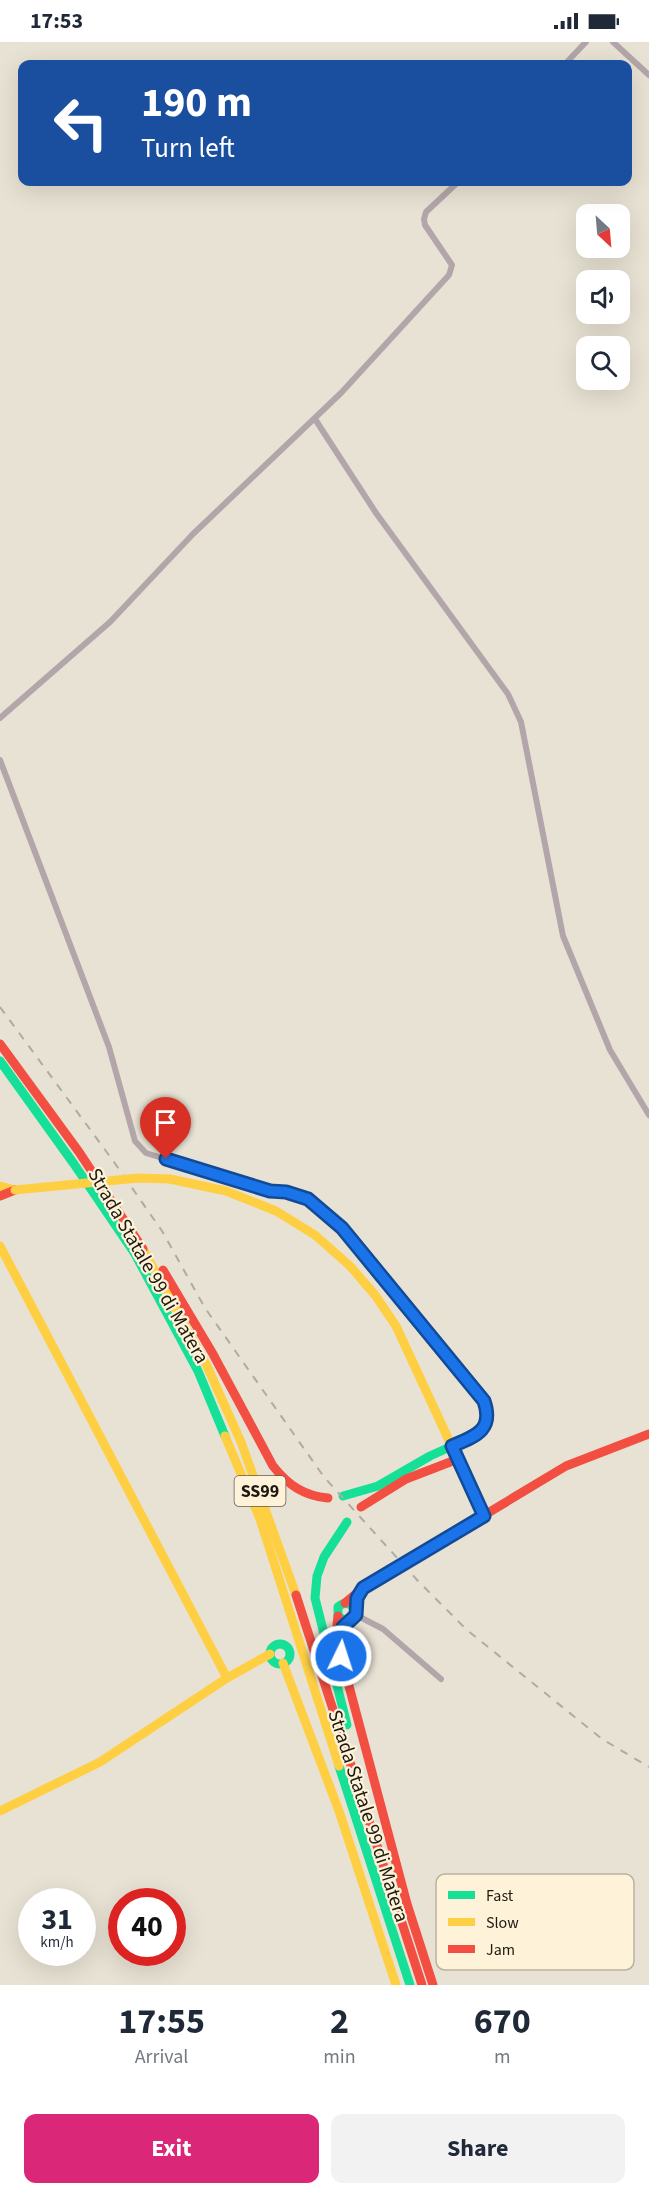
<!DOCTYPE html>
<html lang="en">
<head>
<meta charset="utf-8">
<style>
  :root { --surface:#fff; --page:#f2f2f3; --text:#1f2937; --muted:#747a83; --accent:#db2777 }
  body { margin:0; font-family:"Source Sans 3",sans-serif; background:var(--page); color:var(--text); height:100vh; display:flex; flex-direction:column; font-size:22px; white-space:nowrap }
  * { box-sizing:border-box; margin:0 }
  p { font-size:20px; color:var(--muted) }
  .icon { flex:none; width:33px; height:33px; fill:none; stroke:currentColor; stroke-width:2; stroke-linecap:round; stroke-linejoin:round }
  .map { position:relative; height:1943px; overflow:hidden }
  .sheet { display:flex; flex-direction:column; background:var(--surface); flex:1 }
  .sheet>* { flex:none }
  .top-card { position:absolute; left:18px; top:18px; width:614px; height:126px; border-radius:12px; box-shadow:0 6px 24px #0002; background:#1a4fa0; color:#fff; overflow:hidden }
  .needle { width:39px; rotate:154deg }
  .tools { position:absolute; left:576px; top:162px; display:grid; gap:12px }
  .tools a { display:grid; place-items:center; width:54px; height:54px; border-radius:12px; background:var(--surface); box-shadow:0 6px 24px #0002; font-size:30px }
  .speed { position:absolute; left:18px; top:1846px; display:flex; gap:12px; font-size:30px; font-weight:700; text-align:center }
  .speed>* { display:grid; place-content:center; width:78px; height:78px; border-radius:50%; background:var(--surface); box-shadow:0 6px 24px #0002; line-height:1 }
  .speed small { font-size:15px; font-weight:400 }
  .speed .limit { border:9px solid #d22; background:#fff; color:#111 }
  .pin { position:absolute; display:grid; place-items:center; width:51px; height:51px; color:#fff; margin:-62px -26px; border-radius:50% 50% 50% 0; rotate:-45deg; box-shadow:0 0 6px #0007 }
  .pin .icon { rotate:45deg }
  .me { position:absolute; width:66px; margin:-33px; rotate:4deg; stroke-linejoin:round; filter:drop-shadow(0 0 4px #0008) }
  .turn { display:flex; align-items:center; gap:21px; height:126px; padding:0 24px; font-size:27px }
  .turn .icon { width:78px; height:78px; stroke-width:2.5 }
  .turn b { display:block; font-size:42px; line-height:51px }
  .eta { display:flex; justify-content:space-evenly; align-items:center; height:102px; text-align:center }
  .eta b { font-size:36px; font-weight:700; line-height:42px }
  .primary-button { display:flex; gap:12px; margin-top:auto; padding:12px 24px }
  .primary-button a { flex:1; height:69px; border-radius:12px; background:var(--accent); color:#fff; font-size:24px; font-weight:700; line-height:69px; text-align:center }
  .primary-button a+a { background:var(--page); color:var(--text) }
  .status { display:flex; justify-content:space-between; align-items:center; height:42px; padding:0 30px; background:var(--surface); direction:ltr }
  .status svg { height:16px; fill:currentColor }
  .map>svg:first-child { display:block }
  .lines { fill:none; stroke-linecap:round; stroke-linejoin:round }
  .street { stroke:#b3a6aa; stroke-width:6 }
  .fast { stroke:#16e098; stroke-width:9 }
  .slow { stroke:#ffcf43; stroke-width:9 }
  .jam { stroke:#f24e42; stroke-width:9 }
  .rail { stroke:#b1a9a5; stroke-width:2; stroke-dasharray:8 8; stroke-linecap:butt }
  .slow-bridge { stroke:#ffcf43; stroke-width:9 }
  .route-casing { stroke:#114b97; stroke-width:15 }
  .route { stroke:#1a73e8; stroke-width:10 }
  .labels { text-anchor:middle; dominant-baseline:central; stroke-width:4.5; stroke-linejoin:round; paint-order:stroke }
  .shield { fill:#fef2d9; stroke:#615b4d; stroke-width:1.5 }
  .shield-label { font-size:18px; font-weight:bold; fill:#1e1a11 }
  .street-label { font-size:20px; fill:#1e1a11; stroke:#fef2d9 }
  .key { fill:#fef2d9; stroke:#bbb19d; stroke-width:1.5 }
  .key-label { font-size:16px; fill:#1e1a11 }
</style>
</head>
<body>
<div class="status"><b>17:53</b><svg viewBox="0 0 49 12"><path d="M0 12V9h3v3zM5 12V6h3v6zM10 12V3h3v9zM15 12V0h3v12zM26 1h20v11H26zM47 4h2v5h-2z"/></svg></div>
<div class="map">
<svg width="649" height="1943" viewBox="0 0 649 1943">
  <rect width="100%" height="100%" fill="#e8e2d4"/>
  <g class="lines">
    <!-- street -->
    <g class="street">
      <path d="M613 0 649 33"/>
      <path d="M565 22 586 0"/>
      <path d="M315 377 376 471 508 652 521 680 563 894 610 1008 649 1073"/>
      <path d="M0 676 110 580 193 492 341 351 449 233 452 223 425 183 424 177 426 170 458 140"/>
      <path d="M0 718 109 1005 135 1099 146 1111 269 1149 286 1150 308 1157 342 1186 485 1359C494 1388 476 1394 453 1404"/>
      <path d="M356 1573 383 1587 441 1637"/>
    </g>
    <!-- fast -->
    <g class="fast">
      <path d="M0 1019 74 1122 135 1212 198 1329 225 1394"/>
      <path d="M343 1454 378 1444 430 1414 452 1404"/>
      <path d="M347 1480 324 1515 317 1534 315 1556 347 1683"/>
      <path d="M355 1566C348 1561 345 1559 338 1565V1574L345 1579 354 1575 357 1556 362 1548"/>
      <circle cx="280" cy="1612" r="10"/>
      <path d="M339 1724 410 1943"/>
    </g>
    <!-- slow -->
    <g class="slow">
      <path d="M170 1137 226 1149 276 1169 315 1193 350 1224 375 1253 396 1284 484 1474"/>
      <path d="M0 1144 15 1148"/>
      <path d="M0 1204 227 1636"/>
      <path d="M143 1207 207 1324 241 1400 296 1553"/>
      <path d="M225 1394 260 1477 339 1724"/>
      <path d="M283 1621 339 1769 396 1943"/>
      <path d="M0 1769 100 1720 227 1636 270 1612"/>
    </g>
    <!-- jam -->
    <g class="jam">
      <path d="M0 1002 79 1110 143 1207"/>
      <path d="M0 1154 15 1148"/>
      <path d="M163 1228 213 1312 273 1424C288 1443 304 1454 328 1456"/>
      <path d="M361 1465 406 1437 458 1417"/>
      <path d="M296 1553 422 1943"/>
      <path d="M345 1561 363 1546 566 1424 649 1392"/>
      <path d="M338 1574 337 1583 341 1614 407 1862 433 1943"/>
    </g>
    <!-- rail -->
    <path class="rail" d="M0 965 114 1120 162 1189 205 1266 324 1435 418 1539 467 1588 602 1697 649 1725"/>
    <!-- slow-bridge -->
    <path class="slow-bridge" d="M15 1148 138 1136 170 1137"/>
  </g>
  <g class="lines">
    <!-- route casing -->
    <g class="route-casing">
      <path id="route" d="M166 1117 270 1149 286 1150 308 1157 342 1186 484 1359C494 1388 476 1394 452 1404L484 1474 363 1546 357 1556 356 1573 343 1585 338 1598 341 1614"/>
    </g>
    <!-- route -->
    <use href="#route" class="route"/>
  </g>
  <g class="labels">
    <!-- shield labels -->
    <rect class="shield" x="234.5" y="1434" width="51" height="30" rx="4.5"/>
    <g class="shield-label">
      <text x="260" y="1449">SS99</text>
    </g>
    <!-- street labels -->
    <g class="street-label">
      <text transform="translate(148 1224) rotate(60)">Strada Statale 99 di Matera</text>
      <text transform="translate(368 1774) rotate(72)">Strada Statale 99 di Matera</text>
    </g>
  </g>
  <!-- legend -->
  <rect x="436" y="1832" width="198" height="96" rx="9" class="key"/>
  <rect x="448" y="1849" width="27" height="8" fill="#16e098"/>
  <rect x="448" y="1876" width="27" height="8" fill="#ffcf43"/>
  <rect x="448" y="1903" width="27" height="8" fill="#f24e42"/>
  <g class="key-label">
    <text x="486" y="1859">Fast</text>
    <text x="486" y="1886">Slow</text>
    <text x="486" y="1913">Jam</text>
  </g>
</svg>
<div class="tools">
<a><svg class="needle" viewBox="-14 -14 28 28"><path d="M0-13l5 13h-10z" fill="#e53935"/><path d="M0 13l5-13h-10z" fill="#747a83"/></svg></a>
<a><svg class="icon" aria-label="sound" viewBox="0 0 24 24"><path d="M4 9h4l5-4v14l-5-4H4zM17 9q2 3 0 6"/></svg></a>
<a><svg class="icon" aria-label="search" viewBox="0 0 24 24"><circle cx="10" cy="10" r="6"/><path d="M15 15l6 6"/></svg></a>
</div>
<div class="speed"><div>31<small>km/h</small></div><div class="limit">40</div></div>
<div class="pin" style="left:166px;top:1117px;background:#d93025"><svg class="icon" aria-label="arrive" viewBox="0 0 24 24"><path d="M6 21V4h12l-3 4 3 4H6"/></svg></div>
<svg class="me" style="left:341px;top:1614px" viewBox="-20 -20 40 40"><circle r="17" fill="#1a73e8" stroke="#fff" stroke-width="3"/><path d="M0-11L8 9 0 5-8 9z" fill="#fff"/></svg>
<div class="top-card">
<div class="turn"><svg class="icon" aria-label="left" viewBox="0 0 24 24"><path d="M17 20v-9H6M10 6l-5 5 5 5"/></svg><div><b>190 m</b>Turn left</div></div>
</div>
</div>
<section class="sheet">
<div class="eta">
<div><b>17:55</b><p>Arrival</p></div>
<div><b>2</b><p>min</p></div>
<div><b>670</b><p>m</p></div>
</div>
<div class="primary-button"><a>Exit</a><a>Share</a></div>
</section>
</body>
</html>
